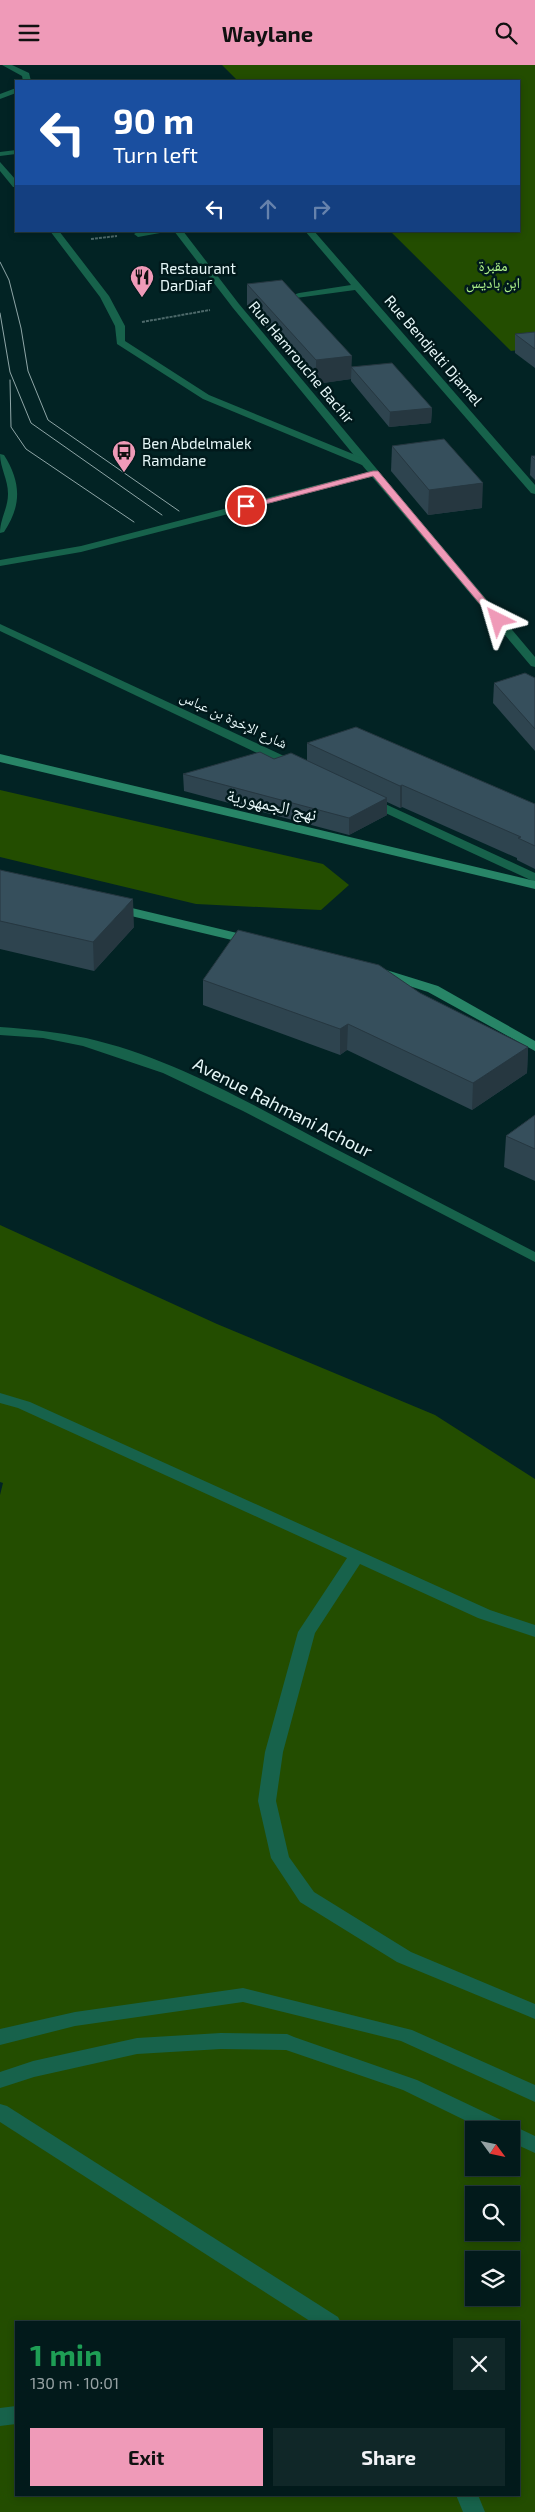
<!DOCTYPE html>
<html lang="en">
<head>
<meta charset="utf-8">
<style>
  :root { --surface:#021a1b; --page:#102728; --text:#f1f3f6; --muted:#96a1a3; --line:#23383a; --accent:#ef9ab8 }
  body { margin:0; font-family:"Exo 2","Noto Naskh Arabic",sans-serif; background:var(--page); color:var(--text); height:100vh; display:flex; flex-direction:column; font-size:19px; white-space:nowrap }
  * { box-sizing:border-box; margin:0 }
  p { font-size:16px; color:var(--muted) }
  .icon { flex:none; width:28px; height:28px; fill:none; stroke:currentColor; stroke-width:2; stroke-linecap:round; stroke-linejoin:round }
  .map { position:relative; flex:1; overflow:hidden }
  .side { position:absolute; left:15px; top:2256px; width:505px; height:175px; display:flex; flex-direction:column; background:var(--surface); border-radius:0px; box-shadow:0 2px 8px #0003,0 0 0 1px var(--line) }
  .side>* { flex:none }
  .hud { position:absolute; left:15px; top:15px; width:505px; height:152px; border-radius:0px; box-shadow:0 2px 8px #0003,0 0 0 1px var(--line); background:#1a4fa0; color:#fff; overflow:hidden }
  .needle { width:32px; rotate:123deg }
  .buttons { position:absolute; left:465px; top:2056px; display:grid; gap:10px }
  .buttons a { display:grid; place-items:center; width:55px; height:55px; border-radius:0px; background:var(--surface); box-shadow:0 2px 8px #0003,0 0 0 1px var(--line); font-size:25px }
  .pin { position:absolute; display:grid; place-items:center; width:42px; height:42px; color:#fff; margin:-21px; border:2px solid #fff; border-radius:50%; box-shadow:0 1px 5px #0007 }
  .me { position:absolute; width:55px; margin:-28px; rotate:320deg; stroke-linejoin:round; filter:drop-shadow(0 0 4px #0008) }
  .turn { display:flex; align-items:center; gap:18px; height:105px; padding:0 15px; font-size:22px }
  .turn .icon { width:65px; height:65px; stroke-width:2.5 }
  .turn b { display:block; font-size:35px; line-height:42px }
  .lanes { display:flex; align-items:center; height:48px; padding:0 15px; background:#0003; justify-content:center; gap:25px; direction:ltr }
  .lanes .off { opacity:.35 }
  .round { display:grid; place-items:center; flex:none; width:52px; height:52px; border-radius:0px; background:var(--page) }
  .overview { display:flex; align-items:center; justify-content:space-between; height:85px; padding:0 15px }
  h1 { font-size:30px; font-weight:700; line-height:38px; color:#1e9e55 }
  .action { display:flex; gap:10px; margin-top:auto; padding:10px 15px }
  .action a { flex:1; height:58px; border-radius:0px; background:var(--accent); color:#111; font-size:20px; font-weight:700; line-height:58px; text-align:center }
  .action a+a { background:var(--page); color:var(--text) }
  header { display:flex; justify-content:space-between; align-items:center; height:65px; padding:0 15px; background:var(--accent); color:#111; font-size:22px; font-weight:700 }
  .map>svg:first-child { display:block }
  .green { fill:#234d00; fill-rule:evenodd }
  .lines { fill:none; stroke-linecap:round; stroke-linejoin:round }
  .path { stroke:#4d696a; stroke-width:2; stroke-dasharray:3 1; stroke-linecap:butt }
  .minor { fill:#17624b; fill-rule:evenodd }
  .tertiary { fill:#17624b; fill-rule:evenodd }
  .secondary { fill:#288567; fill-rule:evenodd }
  .tram { stroke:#8fa6a7; stroke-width:1 }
  .wall { fill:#2e444f }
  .shaded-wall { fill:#263740 }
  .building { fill:#364f5c; stroke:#263740 }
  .route { fill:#ef9ab8; stroke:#9b6478 }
  .labels { text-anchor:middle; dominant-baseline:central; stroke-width:5; stroke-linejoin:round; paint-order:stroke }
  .far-park-label { font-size:15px; fill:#aef28a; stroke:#00191b }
  .far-poi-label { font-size:15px; fill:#e6f7f8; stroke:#00191b; text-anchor:start }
  .far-street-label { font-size:15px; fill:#e6f7f8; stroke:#00191b }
  .street-label { font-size:18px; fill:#e6f7f8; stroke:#00191b }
</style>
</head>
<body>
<header><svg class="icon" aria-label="menu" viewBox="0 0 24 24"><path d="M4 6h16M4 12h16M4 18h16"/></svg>Waylane<svg class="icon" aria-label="search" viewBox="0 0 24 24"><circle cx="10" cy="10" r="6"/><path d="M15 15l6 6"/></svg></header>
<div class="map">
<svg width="535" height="2447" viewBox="0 0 535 2447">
  <rect width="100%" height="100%" fill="#022324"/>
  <!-- green -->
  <g class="green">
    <path d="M222 0H535V283L511 286 390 166H519V16H238Z"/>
    <path d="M0 725 323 799 349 820 321 845 196 839 0 792Z"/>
    <path d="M0 1160 217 1259 435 1350 535 1414V2447H0V1430L3 1418 0 1417ZM474 2065H511V2102H474ZM474 2130H511V2168H474ZM474 2195H511V2232H474ZM16 2258H519V2430H16Z"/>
  </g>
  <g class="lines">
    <!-- path -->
    <g class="path">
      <path d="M91 174 117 171"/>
      <path d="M142 257 210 245"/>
    </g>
    <!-- minor -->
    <g class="minor">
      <path d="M2 0H12L29 8 31 16H23L22 11Z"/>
      <path d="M16 23V28L0 34V29Z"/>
      <path d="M16 85V89L0 91V87Z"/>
      <path d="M171 166 138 172 134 169 139 166Z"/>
      <path d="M174 166H183L239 239 370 396V400H362L233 243Z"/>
      <path d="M305 166H314L535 420V429L531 428 355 225 296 233V229L299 228 351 220Z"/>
      <path d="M375 405 380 408 379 410 81 487 0 501V495L81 481Z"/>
      <path d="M0 1328 30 1337 490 1545 535 1560V1572L478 1553 360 1499 315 1568 283 1687 276 1736 289 1792 314 1827 411 1887 535 1939V1954L397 1897 300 1837 271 1793 258 1736 265 1687 298 1567 347 1493 18 1343 0 1338Z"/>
      <path d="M243 1923 412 1965 535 2020V2037L401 1976 243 1937 75 1961 0 1980V1964L75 1947Z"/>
      <path d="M221 1968 287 1969 294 1972 417 2015 535 2071V2088L511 2077V2065H485L403 2025 286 1985 221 1984 137 1989 34 2012 0 2023V2007L33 1996 137 1973Z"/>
      <path d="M0 2039 7 2041 338 2252 341 2258H313L0 2057Z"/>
      <path d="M16 2341V2359L0 2361V2343Z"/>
      <path d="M456 2430H478L485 2447H463Z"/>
    </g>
    <!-- tertiary -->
    <g class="tertiary">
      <path d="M0 97 16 115V122H13L0 106Z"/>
      <path d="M50 166H59L109 231 125 261V276L209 330 370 396 535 592V602L531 601 362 400 203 334 117 279 115 261 100 232Z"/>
      <path d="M0 389 4 390C21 417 22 440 4 467L0 468C0 454 8 443 8 429 8 414 0 403 0 389Z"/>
      <path d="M0 559 299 698 301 701 295 705 291 704 0 566Z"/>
      <path d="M370 732 535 808V817L366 739 364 736Z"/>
      <path d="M0 962C29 964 57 967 86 973 174 993 255 1041 334 1083 401 1118 468 1152 535 1187V1197L243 1046 163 1008 83 981 43 973 0 970Z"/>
    </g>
    <!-- secondary -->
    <g class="secondary">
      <path d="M0 689 535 816V824L0 697Z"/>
      <path d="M115 839 258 873 259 876 253 880 110 846 109 843Z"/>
      <path d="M380 903 438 921 535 976V986L428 927 375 910 373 907Z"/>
    </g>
    <!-- tram -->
    <g class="tram">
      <path d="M0 197 9 215 21 263 28 306 48 355 179 446"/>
      <path d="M0 248 10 307 31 358 162 450"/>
      <path d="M10 315 11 362 26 384 134 457"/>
    </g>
  </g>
  <!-- wall -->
  <g class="wall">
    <path d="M247 219 352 302 432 343 431 358 389 362 351 316V314L316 319 247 242Z"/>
    <path d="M535 267V303L515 288V269Z"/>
    <path d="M392 381 482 443 428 450 391 406Z"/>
    <path d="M531 391H535V415L530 410Z"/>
    <path d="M535 613V686L493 638 494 618Z"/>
    <path d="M307 678 535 739V804L517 795V793L402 742 400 743 387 737V750L349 770 184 726 183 709 274 694 307 695Z"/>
    <path d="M0 805 134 862 94 906 0 884Z"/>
    <path d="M203 915 528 982 527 1008 472 1045 347 985 340 990 203 940Z"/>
    <path d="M535 1050V1116L504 1102 506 1071Z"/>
  </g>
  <!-- shaded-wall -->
  <g class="shaded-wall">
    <path d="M352 291 351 314 316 319V295Z"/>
    <path d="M432 343 431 358 389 362 390 347Z"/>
    <path d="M483 418 482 443 428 450 429 425Z"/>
    <path d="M402 720V742L400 743V721Z"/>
    <path d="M387 733V750L349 770V753Z"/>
    <path d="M133 834 134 862 94 906 93 877Z"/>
    <path d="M348 959 347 985 340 990V964Z"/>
    <path d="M528 982 527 1008 472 1045 473 1018Z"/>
  </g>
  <!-- building -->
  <g class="building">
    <path d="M282 215 352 291 316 295 247 219Z"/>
    <path d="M535 267V284L515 269Z"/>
    <path d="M392 298 432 343 390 347 351 302Z"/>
    <path d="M444 374 483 418 429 425 392 381Z"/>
    <path d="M531 391H535V395Z"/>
    <path d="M525 608 535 613V664L494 618Z"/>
    <path d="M356 662 535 739V781L518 773 521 772 402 720 400 721 307 678Z"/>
    <path d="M260 687 274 694 291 688 387 733 349 753 183 709Z"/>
    <path d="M0 805 133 834 93 877 0 856Z"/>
    <path d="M238 865 379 900 420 928 528 982 473 1018 348 959 340 964 203 915Z"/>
    <path d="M535 1050V1084L506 1071Z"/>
  </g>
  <!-- route -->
  <path class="route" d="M373 406H378L501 553V557H495L373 411 246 444 242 441Z"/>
  <!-- icons -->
  <defs>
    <g id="restaurant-pin" transform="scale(1.25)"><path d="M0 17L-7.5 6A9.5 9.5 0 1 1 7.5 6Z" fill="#ef9ab8" stroke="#00191b"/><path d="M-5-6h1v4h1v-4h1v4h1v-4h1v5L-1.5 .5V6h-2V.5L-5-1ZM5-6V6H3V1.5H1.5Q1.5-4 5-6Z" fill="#111"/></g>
    <g id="bus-pin" transform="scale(1.25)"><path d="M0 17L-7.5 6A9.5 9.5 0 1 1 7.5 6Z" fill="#ef9ab8" stroke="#00191b"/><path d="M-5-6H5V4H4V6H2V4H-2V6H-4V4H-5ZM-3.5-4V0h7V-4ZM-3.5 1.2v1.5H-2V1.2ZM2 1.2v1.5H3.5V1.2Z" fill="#111"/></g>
  </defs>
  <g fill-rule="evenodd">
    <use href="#restaurant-pin" x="142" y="212"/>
    <use href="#bus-pin" x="124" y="387"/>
  </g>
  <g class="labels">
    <!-- far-park labels -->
    <g class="far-park-label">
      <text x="493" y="200">مقبرة<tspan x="493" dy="17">ابن باديس</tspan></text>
    </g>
    <!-- far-poi labels -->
    <g class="far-poi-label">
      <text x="160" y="203">Restaurant<tspan x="160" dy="17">DarDiaf</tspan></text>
      <text x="142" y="378">Ben Abdelmalek<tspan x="142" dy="17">Ramdane</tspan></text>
    </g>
    <!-- far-street labels -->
    <g class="far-street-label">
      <text transform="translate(434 285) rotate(49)">Rue Bendjelti Djamel</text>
      <text transform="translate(302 297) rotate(50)">Rue Hamrouche Bachir</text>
      <text transform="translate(234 654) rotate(25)">شارع الإخوة بن عباس</text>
    </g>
    <!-- street labels -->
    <g class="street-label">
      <text transform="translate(272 739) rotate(13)">نهج الجمهورية</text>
      <text transform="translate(283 1042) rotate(27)">Avenue Rahmani Achour</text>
    </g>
  </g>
</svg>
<div class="buttons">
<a><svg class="needle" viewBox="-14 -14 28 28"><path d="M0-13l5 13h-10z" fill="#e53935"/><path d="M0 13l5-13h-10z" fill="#96a1a3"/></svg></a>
<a><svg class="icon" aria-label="search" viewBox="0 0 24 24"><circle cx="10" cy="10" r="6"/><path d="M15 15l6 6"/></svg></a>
<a><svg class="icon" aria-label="layers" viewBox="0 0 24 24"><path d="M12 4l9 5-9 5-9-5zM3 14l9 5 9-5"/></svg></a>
</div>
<div class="pin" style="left:246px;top:441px;background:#d93025"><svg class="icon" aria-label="arrive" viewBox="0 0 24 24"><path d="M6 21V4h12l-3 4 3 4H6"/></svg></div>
<svg class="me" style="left:498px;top:555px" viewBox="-20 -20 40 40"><path d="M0-17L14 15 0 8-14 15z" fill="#ef9ab8" stroke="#fff" stroke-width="4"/></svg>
<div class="hud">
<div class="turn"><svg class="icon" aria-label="left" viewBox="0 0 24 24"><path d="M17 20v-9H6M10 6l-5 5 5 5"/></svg><div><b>90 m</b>Turn left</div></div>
<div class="lanes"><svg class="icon" aria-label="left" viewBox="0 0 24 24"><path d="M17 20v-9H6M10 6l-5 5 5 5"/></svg><svg class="icon off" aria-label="ahead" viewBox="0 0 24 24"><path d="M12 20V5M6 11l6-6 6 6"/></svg><svg class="icon off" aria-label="right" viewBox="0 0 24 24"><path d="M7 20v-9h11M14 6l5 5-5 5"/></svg></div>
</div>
<section class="side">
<div class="overview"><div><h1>1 min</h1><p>130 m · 10:01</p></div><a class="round"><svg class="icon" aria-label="close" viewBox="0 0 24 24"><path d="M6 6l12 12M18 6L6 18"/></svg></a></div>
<div class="action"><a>Exit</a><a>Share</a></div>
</section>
</div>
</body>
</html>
